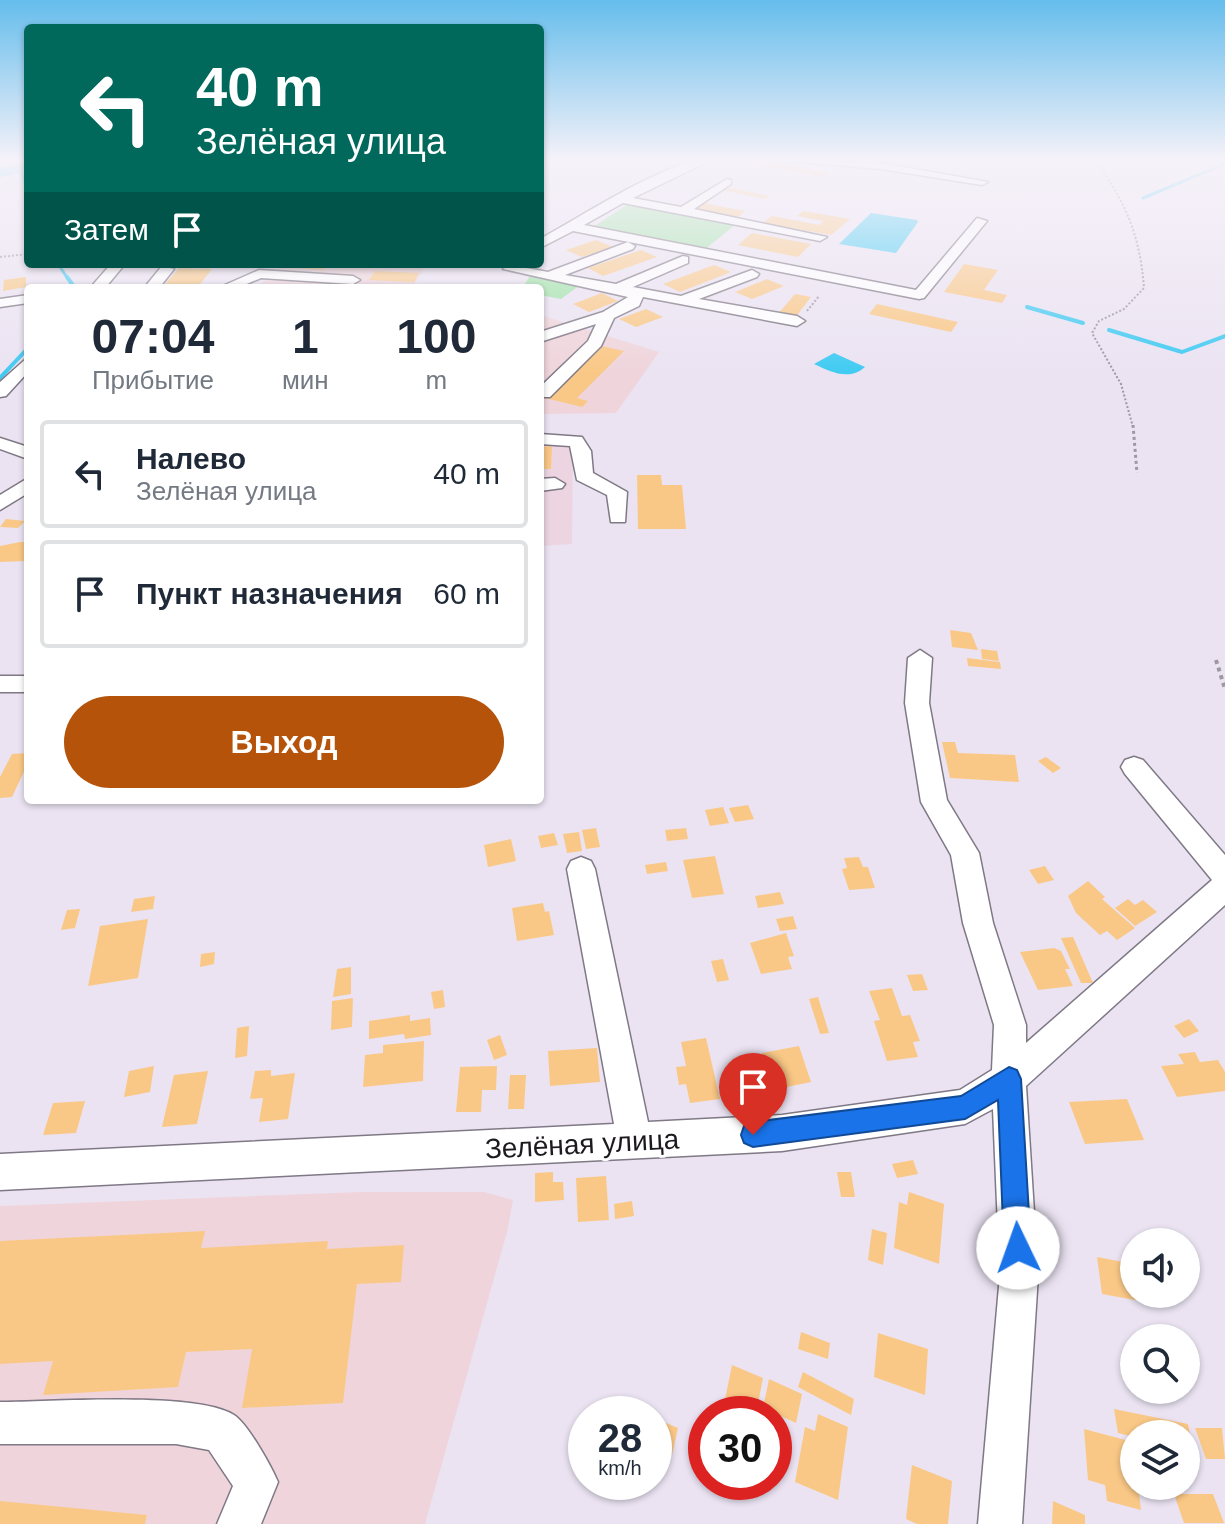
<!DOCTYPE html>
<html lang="ru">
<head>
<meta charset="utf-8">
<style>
  :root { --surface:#fff; --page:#f6f6f7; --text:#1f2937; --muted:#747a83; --line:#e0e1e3; --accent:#b45309 }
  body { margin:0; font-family:Helvetica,sans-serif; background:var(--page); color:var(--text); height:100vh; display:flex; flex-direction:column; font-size:30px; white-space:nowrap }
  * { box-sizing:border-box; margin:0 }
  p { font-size:26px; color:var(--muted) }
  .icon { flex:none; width:44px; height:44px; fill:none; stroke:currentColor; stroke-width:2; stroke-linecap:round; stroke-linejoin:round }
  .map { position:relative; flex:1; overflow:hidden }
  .side { position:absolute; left:24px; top:284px; width:520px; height:520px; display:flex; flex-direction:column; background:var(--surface); border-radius:8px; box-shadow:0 2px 6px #0004 }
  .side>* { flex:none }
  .hud { position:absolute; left:24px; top:24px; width:520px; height:244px; border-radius:8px; box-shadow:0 2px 6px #0004; background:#00695c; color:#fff; overflow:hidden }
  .buttons { position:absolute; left:1120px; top:1228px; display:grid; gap:16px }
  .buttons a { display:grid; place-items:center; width:80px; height:80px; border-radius:50%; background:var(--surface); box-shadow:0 2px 6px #0004; font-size:40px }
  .speed { position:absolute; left:568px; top:1396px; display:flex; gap:16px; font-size:40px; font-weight:700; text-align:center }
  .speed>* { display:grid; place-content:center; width:104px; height:104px; border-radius:50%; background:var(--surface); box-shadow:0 2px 6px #0004; line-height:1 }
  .speed small { font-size:20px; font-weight:400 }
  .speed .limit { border:12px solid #d22; background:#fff; color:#111 }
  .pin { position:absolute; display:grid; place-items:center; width:68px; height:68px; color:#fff; margin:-82px -34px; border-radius:50% 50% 50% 0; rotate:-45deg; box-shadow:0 0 8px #0007 }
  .pin .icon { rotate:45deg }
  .me { position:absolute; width:88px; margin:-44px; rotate:357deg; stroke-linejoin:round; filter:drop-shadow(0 0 6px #0008) }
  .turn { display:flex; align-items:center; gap:28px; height:168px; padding:0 40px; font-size:36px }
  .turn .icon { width:104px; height:104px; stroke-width:2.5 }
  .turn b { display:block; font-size:56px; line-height:68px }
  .then { display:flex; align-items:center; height:76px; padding:0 40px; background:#0003; gap:16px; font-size:30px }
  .eta { display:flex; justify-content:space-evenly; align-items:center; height:136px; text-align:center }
  .eta b { font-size:48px; font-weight:700; line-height:56px }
  .cta { display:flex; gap:16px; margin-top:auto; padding:16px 40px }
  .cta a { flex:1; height:92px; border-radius:48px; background:var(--accent); color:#fff; font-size:32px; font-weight:700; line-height:92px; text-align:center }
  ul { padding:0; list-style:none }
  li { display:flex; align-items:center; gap:24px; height:108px; margin:0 16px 12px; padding:0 24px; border:4px solid var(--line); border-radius:8px }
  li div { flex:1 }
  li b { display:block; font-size:30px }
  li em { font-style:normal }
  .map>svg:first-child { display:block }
  .commercial { fill:#ecd5e1 }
  .industrial { fill:#efd5db }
  .green { fill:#9ee3a6 }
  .water { fill:#41cbf2 }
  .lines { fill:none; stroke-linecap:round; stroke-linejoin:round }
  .stream-far1 { stroke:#41cbf2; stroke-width:3 }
  .stream { stroke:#41cbf2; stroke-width:4 }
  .river { fill:#41cbf2; fill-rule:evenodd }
  .building { fill:#fac886 }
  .minor-casing { stroke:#7f7885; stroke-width:3 }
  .path-far2 { stroke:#9e98a3; stroke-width:2; stroke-dasharray:2 2; stroke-linecap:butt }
  .path-far1 { stroke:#9e98a3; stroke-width:3; stroke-dasharray:3 3; stroke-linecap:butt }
  .path { stroke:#9e98a3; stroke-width:4; stroke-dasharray:4 4; stroke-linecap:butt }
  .minor { fill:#fff; fill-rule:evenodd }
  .route { fill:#1a73e8; stroke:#114b97; stroke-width:2 }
  .labels { text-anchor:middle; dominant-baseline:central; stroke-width:6; stroke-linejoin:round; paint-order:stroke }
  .near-street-label { font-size:28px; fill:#1d1a1f; stroke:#fff }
</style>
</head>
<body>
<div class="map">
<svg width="1225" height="1524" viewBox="0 0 1225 1524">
  <rect width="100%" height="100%" fill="#ebe3f2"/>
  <!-- commercial -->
  <path class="commercial" d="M540 445 573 446 572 544 540 546Z"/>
  <!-- industrial -->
  <g class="industrial">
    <path d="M283 264H427L412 288H257Z"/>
    <path d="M540 315 659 352 616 413 540 414Z"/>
    <path d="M360 1192H484L513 1200 507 1232 425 1524H0V1206Z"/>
  </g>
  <!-- green -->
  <g class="green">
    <path d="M628 204 735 225 704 250 593 227Z"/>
    <path d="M530 276 580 285 561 299 540 295V288H522Z"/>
  </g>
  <!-- water -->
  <g class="water">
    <path d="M871 213 917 220 918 222 896 253 839 244Z"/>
    <path d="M834 353 865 367C849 381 831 372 814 364Z"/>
  </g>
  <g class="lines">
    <!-- stream-far1 -->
    <g class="stream-far1">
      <path d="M20 168 28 192"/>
      <path d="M1143 198 1225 164"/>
      <path d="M58 264 68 279"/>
    </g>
    <!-- stream -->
    <g class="stream">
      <path d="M67 277 75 288"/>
      <path d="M1027 307 1083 323"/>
      <path d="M1109 330 1182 352 1225 336"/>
      <path d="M0 378 28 348"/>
    </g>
    <!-- river -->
    <path class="river" d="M28 162V172L0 177V167Z"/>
  </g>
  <!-- building -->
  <g class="building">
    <path d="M747 160H763L829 172 822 177 743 163Z"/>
    <path d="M727 187 769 196 765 199 722 190Z"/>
    <path d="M703 203 745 211 737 218 694 209Z"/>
    <path d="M803 211 850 219 831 235 763 223 772 216 820 225 823 221 797 216Z"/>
    <path d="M752 233 811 244 798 257 738 245Z"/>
    <path d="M596 240 613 247 582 257 566 250Z"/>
    <path d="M641 250 657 257 603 276 588 268Z"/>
    <path d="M286 264H310L327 265 323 270 283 267Z"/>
    <path d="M964 264 998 270 984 290 1007 295 1002 303 944 292Z"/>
    <path d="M714 265 731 272 680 292 663 284Z"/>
    <path d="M179 268 212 269 197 288H162Z"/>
    <path d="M375 271 419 273 414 282 369 280Z"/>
    <path d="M26 277V287L3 291 4 280Z"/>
    <path d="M767 279 784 286 752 299 735 292Z"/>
    <path d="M602 293 618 301 589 312 573 304Z"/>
    <path d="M795 294 811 297 795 318 778 314Z"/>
    <path d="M877 304 958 322 951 332 869 314Z"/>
    <path d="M646 309 663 317 636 327 619 319Z"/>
    <path d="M601 346 624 351 577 398 588 401 582 407 545 398Z"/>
    <path d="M552 446 551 469H540V447Z"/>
    <path d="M637 475H661L662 485H682L686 529H638Z"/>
    <path d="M6 519 25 521 18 528 0 527Z"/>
    <path d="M20 542H28L25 561 0 562V546Z"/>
    <path d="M950 630 971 633 978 650 952 647Z"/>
    <path d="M981 649 997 651 999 661 982 659Z"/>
    <path d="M967 658 1000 662 1001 669 968 666Z"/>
    <path d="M942 742H955L958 753 1015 755 1019 782 950 778Z"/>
    <path d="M28 753V763L12 797 0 798V777L12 754Z"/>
    <path d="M1046 757 1061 768 1053 773 1038 761Z"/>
    <path d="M748 805 754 819 735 822 729 808Z"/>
    <path d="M723 807 729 823 710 826 705 810Z"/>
    <path d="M596 828 600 847 586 849 582 830Z"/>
    <path d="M686 828 688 839 667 841 665 830Z"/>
    <path d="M579 832 582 851 567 853 563 834Z"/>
    <path d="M554 833 558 845 541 848 538 836Z"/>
    <path d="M511 839 516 861 488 867 484 845Z"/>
    <path d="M715 856 724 894 692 898 683 860Z"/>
    <path d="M859 857 863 867H868L875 888 849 890 842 869 847 868 844 858Z"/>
    <path d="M666 862 668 871 647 874 645 865Z"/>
    <path d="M1045 866 1054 880 1038 884 1029 870Z"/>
    <path d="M1088 881 1105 897 1102 899 1135 928 1117 940 1107 931 1100 935 1076 913 1068 896Z"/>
    <path d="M780 892 784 904 758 908 755 896Z"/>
    <path d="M155 896 153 909 131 912 134 899Z"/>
    <path d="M1128 899 1135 905 1143 900 1157 912 1135 926 1115 908Z"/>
    <path d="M543 903 545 912 549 911 554 935 517 941 512 908Z"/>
    <path d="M80 909 75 928 61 930 67 910Z"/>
    <path d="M793 916 797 929 780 931 776 919Z"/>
    <path d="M148 919 138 978 88 986 100 926Z"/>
    <path d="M786 933 794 956 788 957 792 969 761 974 750 943Z"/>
    <path d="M1073 937 1093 983H1081L1061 938Z"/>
    <path d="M1054 948 1061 951 1070 969H1065L1073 986 1038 990 1020 952Z"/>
    <path d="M215 952 214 964 200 967 201 954Z"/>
    <path d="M723 959 729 980 717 982 711 961Z"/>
    <path d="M351 967V994L333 997 337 969Z"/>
    <path d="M922 974 928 990 913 991 907 975Z"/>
    <path d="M892 988 902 1016 910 1015 920 1041 913 1042 918 1057 887 1061 874 1021 880 1020 869 991Z"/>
    <path d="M443 990 445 1007 434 1009 431 992Z"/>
    <path d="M818 997 829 1033 820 1034 809 999Z"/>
    <path d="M353 998 352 1027 331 1030 332 1001Z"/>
    <path d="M410 1015V1021L430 1018 431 1035 405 1039 404 1034 369 1039V1021Z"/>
    <path d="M1189 1019 1199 1031 1184 1038 1174 1026Z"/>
    <path d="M249 1026 247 1056 235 1058 237 1028Z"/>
    <path d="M500 1035 507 1055 494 1060 487 1040Z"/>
    <path d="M706 1038 720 1099 690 1103 686 1084 679 1085 676 1067 686 1066 681 1042Z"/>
    <path d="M424 1041 423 1081 363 1087 365 1055 383 1053V1045Z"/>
    <path d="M799 1046 811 1082 782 1088 778 1077 770 1079 762 1053Z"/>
    <path d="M597 1048 600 1082 550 1086 548 1051Z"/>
    <path d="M1195 1052 1200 1062 1218 1060 1225 1072V1091L1177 1097 1161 1066 1184 1064 1178 1054Z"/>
    <path d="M154 1066 150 1092 124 1097 129 1071Z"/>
    <path d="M497 1066 496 1090H482L481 1112H456L460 1067Z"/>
    <path d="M271 1070V1076L295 1073 288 1119 259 1122 263 1098 250 1099 255 1071Z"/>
    <path d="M208 1071 197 1124 162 1127 174 1075Z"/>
    <path d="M510 1075H526L524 1109H508Z"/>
    <path d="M1127 1099 1144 1140 1085 1144 1069 1102Z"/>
    <path d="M85 1101 76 1133 43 1135 53 1103Z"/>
    <path d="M913 1160 918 1174 897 1178 892 1164Z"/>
    <path d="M553 1172V1182H563L564 1200 535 1202V1173Z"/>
    <path d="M837 1172H851L855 1197H841Z"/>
    <path d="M606 1176 609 1220 578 1222 576 1178Z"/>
    <path d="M909 1192 944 1204 939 1264 894 1248 899 1202 907 1205Z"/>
    <path d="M632 1201 634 1216 615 1219 614 1204Z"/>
    <path d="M872 1229 887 1233 883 1265 868 1260Z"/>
    <path d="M205 1231 201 1248 328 1241 327 1249 404 1245 401 1282 357 1284 343 1403 242 1408 252 1349 186 1352 178 1387 43 1395 53 1361 0 1364V1241Z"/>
    <path d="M1097 1257 1134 1264V1294H1145L1146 1302 1102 1294Z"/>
    <path d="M801 1332 830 1343 828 1359 798 1349Z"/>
    <path d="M878 1333 928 1349 925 1395 874 1377Z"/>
    <path d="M732 1365 763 1378 756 1414H722Z"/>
    <path d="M803 1372 854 1399 851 1415 798 1387Z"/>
    <path d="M769 1379 802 1394 796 1423 763 1408Z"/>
    <path d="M1114 1409 1188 1424 1197 1471 1186 1468V1434L1134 1437 1118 1433Z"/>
    <path d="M818 1414 848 1427 838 1500 795 1482 805 1427 815 1431Z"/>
    <path d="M654 1418 678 1428 672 1455 654 1448Z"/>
    <path d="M706 1418V1467L694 1461Z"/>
    <path d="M1195 1428H1222L1225 1459H1206Z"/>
    <path d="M1084 1429 1133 1442 1134 1486H1138L1141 1510 1107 1501 1105 1485 1088 1480Z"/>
    <path d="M912 1465 952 1481 948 1524H917L906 1519Z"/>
    <path d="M737 1482H762L760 1493Z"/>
    <path d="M1174 1494H1213L1224 1523H1184Z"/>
    <path d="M0 1501 147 1515 145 1524H0Z"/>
    <path d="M1053 1501 1085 1515V1524H1052Z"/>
  </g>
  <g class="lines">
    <!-- minor casing -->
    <g class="minor-casing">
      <g id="minor">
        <path d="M694 160H711L633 198 681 207 727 179 731 180V184L694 209 827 237 820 241 623 203 584 225 916 290 977 218 987 221 924 298 919 299 573 231 540 248V239C589 212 639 178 694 160Z"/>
        <path d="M778 160 881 163 988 182 982 185 881 169Z"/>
        <path d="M628 242 635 246 633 249 565 275 616 284 683 256 688 257V263L633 287 681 296 752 270 759 274 757 277 699 299 797 316 805 321 797 326 643 297 639 306 614 318 601 346 550 397H540V387L588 341 596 324 540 342V332L603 312 628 297 503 269 510 265 548 272Z"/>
        <path d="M111 264H125L105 288H90Z"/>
        <path d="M162 266 174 269 159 288H144Z"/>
        <path d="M259 270 353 276 360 280 353 284 261 278 237 288H218Z"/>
        <path d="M28 295V303L0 307V299Z"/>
        <path d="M28 357V372L6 396 0 397V382Z"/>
        <path d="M540 434 582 437 591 451 593 473 627 492 625 522H611L607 495 577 480 570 446 540 444Z"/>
        <path d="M0 438 28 447V459L0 449Z"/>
        <path d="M28 478V493L0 510V495Z"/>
        <path d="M555 478 565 484 562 488 540 491V479Z"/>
        <path d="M920 650 932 658 929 703 947 800 979 853 993 923 1026 1025V1043L1212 880 1125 774 1121 767 1125 760 1134 757 1143 760 1225 855V905L1026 1086 1038 1275 1022 1524H978L1000 1275 993 1109 965 1124 782 1151 0 1190V1154L614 1124 567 869 571 861 581 857 591 861 595 869 648 1122 782 1115 960 1090 992 1070 994 1025 963 923 951 855 921 802 905 703 908 658Z"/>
        <rect x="0" y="676" width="28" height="16"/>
        <path d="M0 1402C50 1402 196 1391 234 1415 248 1424 271 1466 278 1482L261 1524H217L233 1486 209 1450 176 1444H0Z"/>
      </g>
    </g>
    <!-- path-far2 -->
    <g class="path-far2">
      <path d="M1094 160C1126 201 1140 236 1144 288L1124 309 1099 321 1092 333 1121 384 1133 427"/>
      <path d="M0 257 28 254"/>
      <path d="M807 311 819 296"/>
    </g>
    <!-- path-far1 -->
    <path class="path-far1" d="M1133 425 1137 473"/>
    <!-- path -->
    <path class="path" d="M1216 660 1225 689"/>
    <!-- minor -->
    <use href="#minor" class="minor"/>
  </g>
  <!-- sky -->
  <linearGradient id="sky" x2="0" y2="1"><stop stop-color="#65bdec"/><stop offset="0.43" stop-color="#f6f2f9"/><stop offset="1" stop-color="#f6f2f9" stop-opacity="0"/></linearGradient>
  <rect width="1225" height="373" fill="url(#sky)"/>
  <!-- route -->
  <path class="route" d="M1009 1067 1017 1070 1021 1079 1031 1248 1027 1257 1018 1261 1008 1257 1004 1248 998 1100 965 1119 753 1147 744 1143 741 1135 744 1126 753 1122 961 1096Z"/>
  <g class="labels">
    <!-- near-street labels -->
    <g class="near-street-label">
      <text transform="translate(582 1144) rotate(-3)">Зелёная улица</text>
    </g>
  </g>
</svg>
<div class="buttons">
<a><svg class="icon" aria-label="sound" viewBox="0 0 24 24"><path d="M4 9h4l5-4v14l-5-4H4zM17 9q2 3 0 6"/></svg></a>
<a><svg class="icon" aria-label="search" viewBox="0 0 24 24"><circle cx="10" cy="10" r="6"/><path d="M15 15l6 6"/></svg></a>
<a><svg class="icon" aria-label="layers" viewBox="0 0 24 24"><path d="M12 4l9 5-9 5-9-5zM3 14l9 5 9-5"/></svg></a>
</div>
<div class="speed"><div>28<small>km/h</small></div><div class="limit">30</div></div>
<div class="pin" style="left:753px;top:1135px;background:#d93025"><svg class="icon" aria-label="arrive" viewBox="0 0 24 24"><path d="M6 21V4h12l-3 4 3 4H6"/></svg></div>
<svg class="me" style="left:1018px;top:1248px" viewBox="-20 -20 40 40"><circle r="19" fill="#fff"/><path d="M0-13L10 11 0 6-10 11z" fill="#1a73e8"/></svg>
<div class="hud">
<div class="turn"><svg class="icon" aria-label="left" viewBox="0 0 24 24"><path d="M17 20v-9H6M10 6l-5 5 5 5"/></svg><div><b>40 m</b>Зелёная улица</div></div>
<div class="then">Затем<svg class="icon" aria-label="arrive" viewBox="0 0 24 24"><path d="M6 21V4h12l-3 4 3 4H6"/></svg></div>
</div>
<section class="side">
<div class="eta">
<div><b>07:04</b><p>Прибытие</p></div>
<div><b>1</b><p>мин</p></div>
<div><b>100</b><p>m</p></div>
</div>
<ul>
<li><svg class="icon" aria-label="left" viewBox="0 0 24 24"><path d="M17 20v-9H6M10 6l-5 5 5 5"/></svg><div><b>Налево</b><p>Зелёная улица</p></div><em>40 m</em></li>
<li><svg class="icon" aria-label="arrive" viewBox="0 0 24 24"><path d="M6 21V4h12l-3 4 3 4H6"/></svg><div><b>Пункт назначения</b></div><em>60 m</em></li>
</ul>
<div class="cta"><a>Выход</a></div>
</section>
</div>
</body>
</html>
